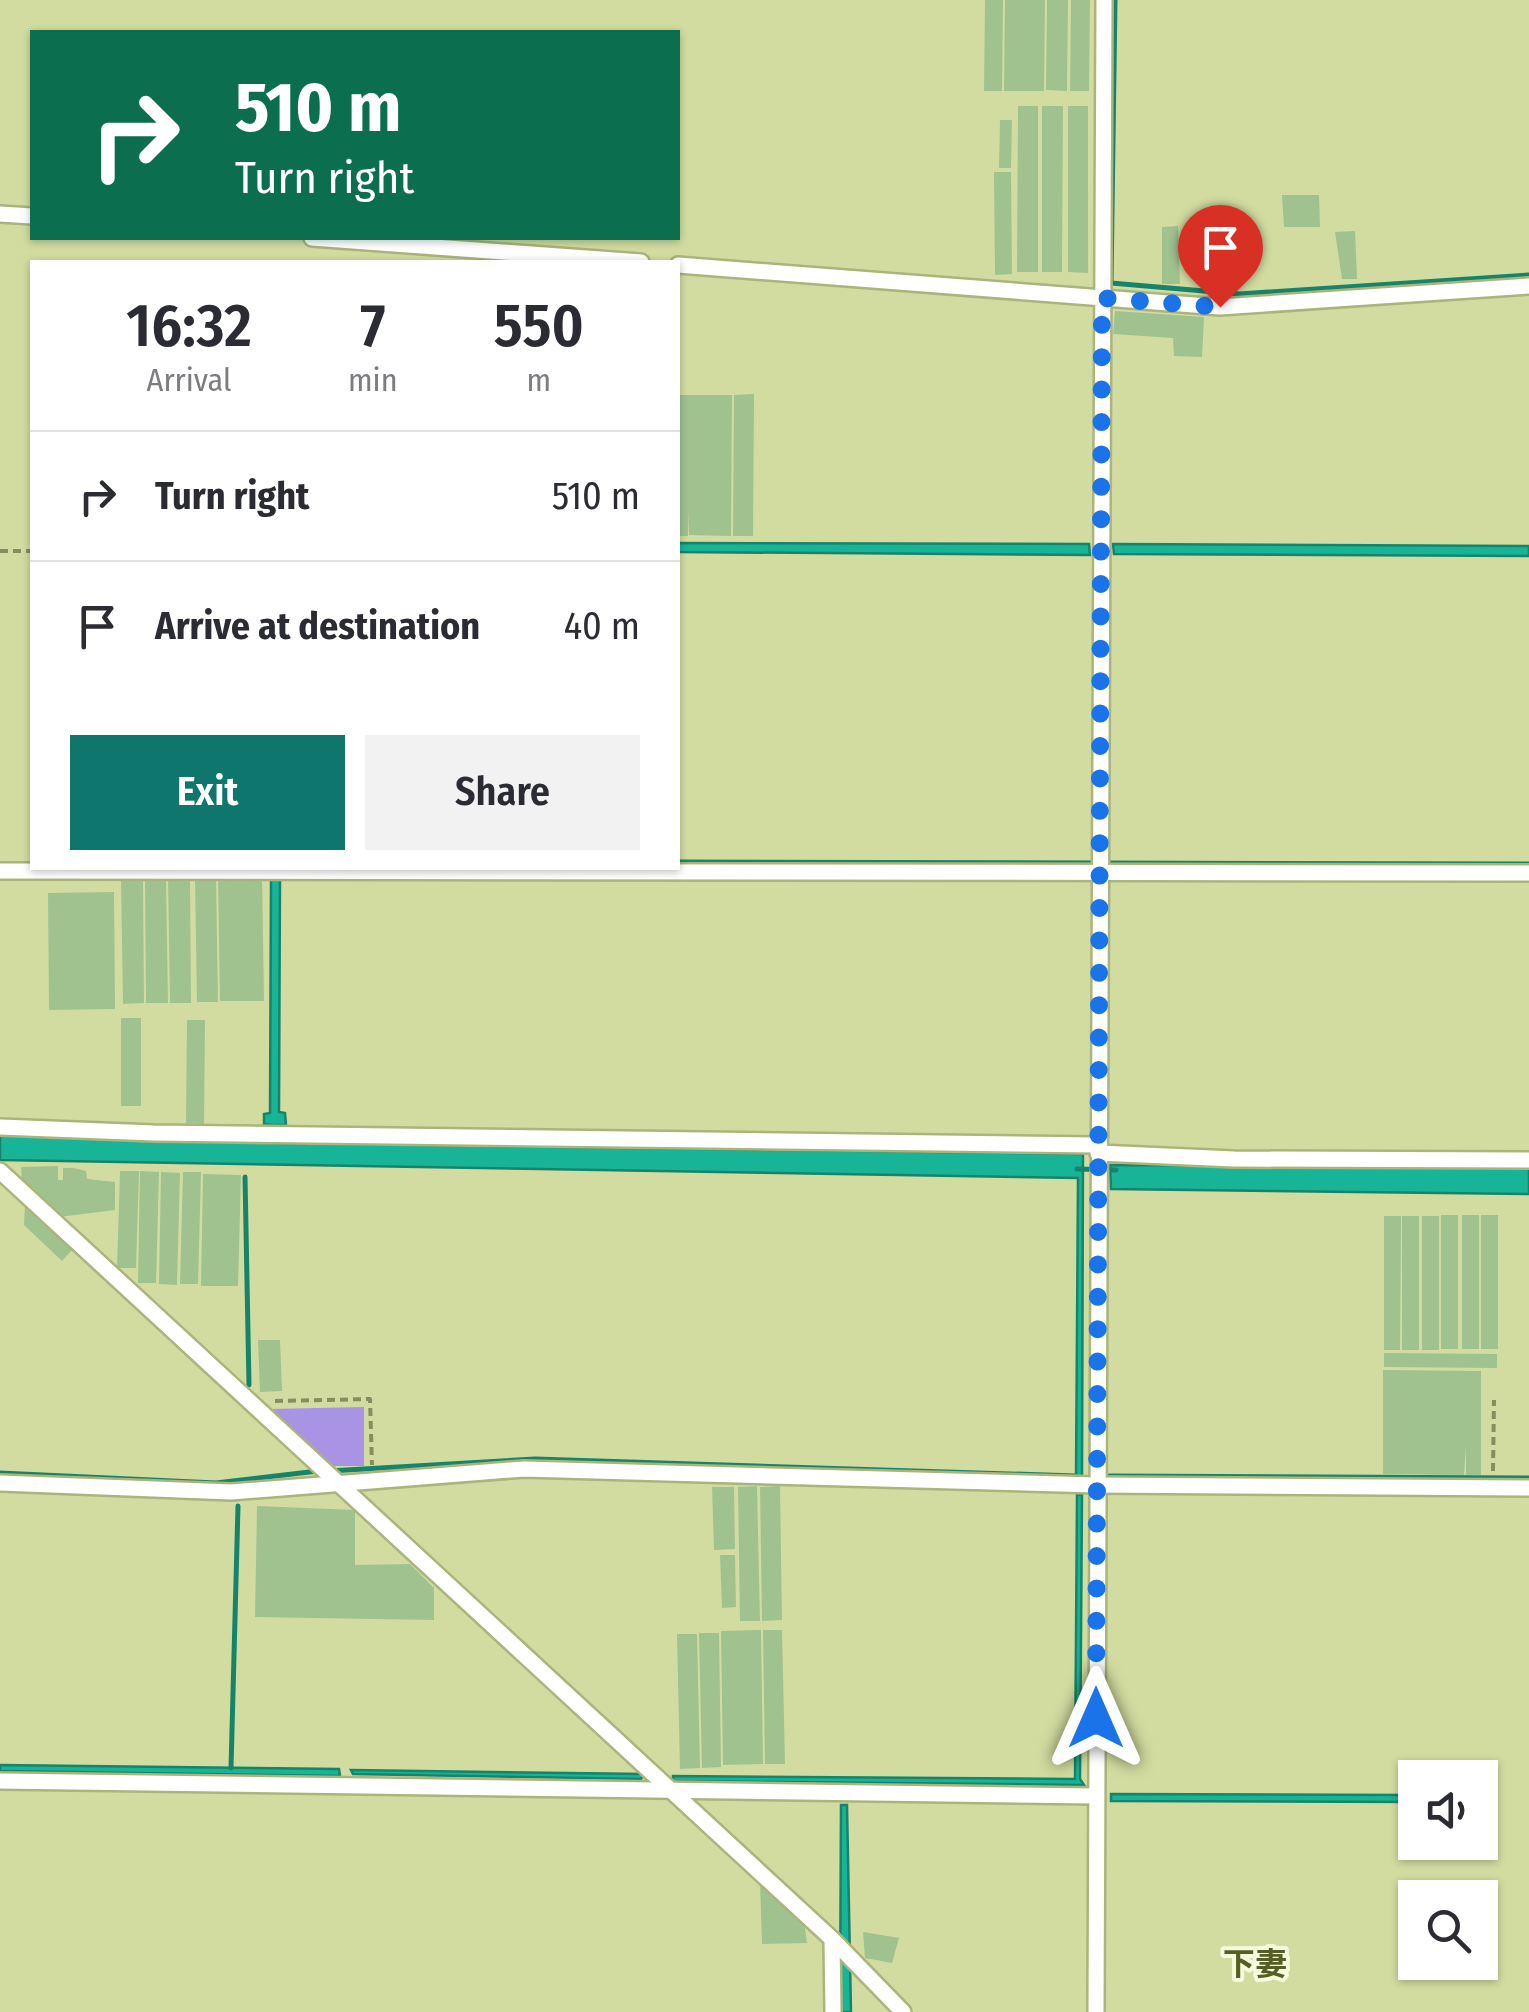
<!DOCTYPE html>
<html lang="en">
<head>
<meta charset="utf-8">
<style>
  :root { --surface:#fff; --page:#f2f2f3; --text:#2b2b33; --muted:#7c7c81; --line:#e1e1e2; --accent:#0f766e }
  body { margin:0; font-family:"Fira Sans Condensed","Noto Sans JP",sans-serif; background:var(--page); color:var(--text); height:100vh; display:flex; flex-direction:column; font-size:38px; white-space:nowrap }
  * { box-sizing:border-box; margin:0 }
  p { font-size:32px; color:var(--muted) }
  .icon { flex:none; width:55px; height:55px; fill:none; stroke:currentColor; stroke-width:2; stroke-linecap:round; stroke-linejoin:round }
  .map { position:relative; flex:1; overflow:hidden }
  .details { position:absolute; left:30px; top:260px; width:650px; height:610px; display:flex; flex-direction:column; background:var(--surface); border-radius:0px; box-shadow:0 2px 8px #0004 }
  .details>* { flex:none }
  .top-card { position:absolute; left:30px; top:30px; width:650px; height:210px; border-radius:0px; box-shadow:0 2px 8px #0004; background:#0b6e4f; color:#fff; overflow:hidden }
  .buttons { position:absolute; left:1398px; top:1760px; display:grid; gap:20px }
  .buttons a { display:grid; place-items:center; width:100px; height:100px; border-radius:0px; background:var(--surface); box-shadow:0 2px 8px #0004; font-size:50px }
  .pin { position:absolute; display:grid; place-items:center; width:85px; height:85px; color:#fff; margin:-102px -42px; border-radius:50% 50% 50% 0; rotate:-45deg; box-shadow:0 0 10px #0007 }
  .pin .icon { rotate:45deg }
  .me { position:absolute; width:110px; margin:-55px; rotate:0deg; stroke-linejoin:round; filter:drop-shadow(0 0 8px #0008) }
  .turn { display:flex; align-items:center; gap:35px; height:210px; padding:0 40px; font-size:45px }
  .turn .icon { width:130px; height:130px; stroke-width:2.5 }
  .turn b { display:block; font-size:70px; line-height:85px }
  .eta { display:flex; justify-content:space-evenly; align-items:center; height:170px; text-align:center }
  .eta b { font-size:60px; font-weight:600; line-height:70px }
  .action { display:flex; gap:20px; margin-top:auto; padding:20px 40px }
  .action a { flex:1; height:115px; border-radius:0px; background:var(--accent); color:#fff; font-size:40px; font-weight:600; line-height:115px; text-align:center }
  .action a+a { background:var(--page); color:var(--text) }
  ul { padding:0; list-style:none }
  li { display:flex; align-items:center; gap:30px; height:130px; padding:0 40px; border-top:2px solid var(--line) }
  li div { flex:1 }
  li b { display:block; font-size:38px }
  li em { font-style:normal }
  .map>svg:first-child { display:block }
  .green { fill:#a993e5 }
  .water { fill:#17b497; stroke:#16846a; stroke-width:2.5 }
  .lines { fill:none; stroke-linecap:round; stroke-linejoin:round }
  .stream { stroke:#16846a; stroke-width:5 }
  .building { fill:#a0c28f }
  .minor-casing { stroke:#abb47a; stroke-width:20 }
  .path { stroke:#868d61; stroke-width:4; stroke-dasharray:8 5; stroke-linecap:butt }
  .minor { stroke:#fff; stroke-width:15 }
  .route { stroke:#1a73e8; stroke-width:18; stroke-dasharray:0 32.4 }
  .labels { text-anchor:middle; dominant-baseline:central; stroke-width:8; stroke-linejoin:round; paint-order:stroke }
  .neighbourhood-label { font-size:32px; font-weight:bold; fill:#565d25; stroke:#f4fadc }
</style>
</head>
<body>
<div class="map">
<svg width="1529" height="2012" viewBox="0 0 1529 2012">
  <rect width="100%" height="100%" fill="#d2dca0"/>
  <!-- green -->
  <path class="green" d="M364 1407V1466H332L271 1409Z"/>
  <!-- water -->
  <g class="water">
    <path d="M678 543 1089 544 1090 555 678 552Z"/>
    <path d="M1113 544 1529 546V556L1114 554Z"/>
    <path d="M280 879 279 1112 285 1113 286 1125H276V1143L1083 1154 1082 1479 1076 1476 1078 1178 0 1160V1133L272 1143 273 1125 264 1124V1114L270 1113 271 880Z"/>
    <path d="M1110 1165 1529 1166V1194L1111 1189Z"/>
    <path d="M1077 1495H1082L1080 1779 1084 1785 673 1781V1776L1075 1779Z"/>
    <path d="M0 1765 339 1769 340 1776 0 1771Z"/>
    <path d="M351 1770 644 1774 641 1779 353 1774Z"/>
    <path d="M1111 1794 1415 1795V1802L1111 1801Z"/>
    <path d="M841 1805H847L851 2012H840Z"/>
  </g>
  <g class="lines">
    <!-- stream -->
    <g class="stream">
      <path d="M1115 0 1111 283 1239 294 1529 275"/>
      <path d="M678 862 1529 864"/>
      <path d="M1077 1169 1116 1170"/>
      <path d="M245 1177 249 1385"/>
      <path d="M329 1471 535 1459 1076 1476"/>
      <path d="M0 1473 216 1483 318 1471"/>
      <path d="M1109 1476 1529 1478"/>
      <path d="M231 1768 238 1506"/>
    </g>
  </g>
  <!-- building -->
  <g class="building">
    <path d="M985 0H1003L1002 91H984Z"/>
    <path d="M1005 0H1045L1044 91H1004Z"/>
    <path d="M1047 0H1068L1067 91 1046 90Z"/>
    <path d="M1071 0H1090L1089 91H1070Z"/>
    <path d="M1018 106H1038V272H1017Z"/>
    <path d="M1042 106H1063L1062 272H1042Z"/>
    <path d="M1068 106H1088V273L1068 272Z"/>
    <path d="M1000 120H1012L1011 168H999Z"/>
    <path d="M994 172H1011L1012 274 995 275Z"/>
    <path d="M1282 195H1319L1320 227H1284Z"/>
    <path d="M1178 226 1180 284H1162V227Z"/>
    <path d="M1225 226V260H1198L1197 255H1185L1184 228Z"/>
    <path d="M1355 231 1357 279H1342L1335 232Z"/>
    <path d="M1115 311 1204 317 1202 357 1174 356 1173 338 1113 334Z"/>
    <path d="M754 394 753 536H733L734 395Z"/>
    <path d="M678 395H732L731 536 689 535 688 511V536H678Z"/>
    <path d="M262 875 264 1001H220L218 876Z"/>
    <path d="M216 876 218 1002H197L195 877Z"/>
    <path d="M166 877 168 1003H146L145 878Z"/>
    <path d="M168 877H190L191 1003H170Z"/>
    <path d="M121 878H143L144 1003 123 1004Z"/>
    <path d="M114 892 115 1009 49 1010 48 893Z"/>
    <rect x="121" y="1018" width="20" height="88"/>
    <path d="M187 1020H205L204 1124 186 1123Z"/>
    <path d="M58 1166V1180H63V1168H73L86 1171 87 1179 115 1182V1210L59 1217 22 1182 21 1167Z"/>
    <path d="M120 1171H139L136 1268H117Z"/>
    <path d="M140 1171 159 1172 156 1283H138Z"/>
    <path d="M161 1172 180 1173 177 1285 159 1284Z"/>
    <path d="M183 1172H201L198 1284H180Z"/>
    <path d="M203 1174 241 1175 238 1286H201Z"/>
    <path d="M25 1204 73 1249 62 1261 24 1225Z"/>
    <rect x="1441" y="1215" width="17" height="134"/>
    <rect x="1462" y="1215" width="17" height="134"/>
    <rect x="1481" y="1215" width="17" height="134"/>
    <path d="M1384 1216H1401L1400 1350H1384Z"/>
    <rect x="1402" y="1216" width="17" height="134"/>
    <rect x="1422" y="1216" width="17" height="134"/>
    <path d="M258 1340H280L282 1391 260 1392Z"/>
    <path d="M1384 1353 1497 1354V1368L1384 1367Z"/>
    <path d="M1383 1370 1481 1371V1475H1466V1445L1464 1475 1383 1474Z"/>
    <path d="M757 1486 760 1621H740L738 1487Z"/>
    <path d="M780 1486 782 1620 762 1621 760 1487Z"/>
    <path d="M712 1487H734L735 1549 714 1550Z"/>
    <path d="M257 1506 355 1510V1565L410 1564 434 1588V1620L255 1617Z"/>
    <path d="M720 1555H735L736 1607 722 1608Z"/>
    <path d="M761 1630 763 1764 723 1765 721 1631Z"/>
    <path d="M763 1630H782L785 1764H765Z"/>
    <path d="M699 1633H719L721 1767 702 1768Z"/>
    <path d="M677 1634H697L700 1768 680 1769Z"/>
    <path d="M760 1881 798 1921H804L807 1943 762 1944Z"/>
    <path d="M863 1932 899 1938 892 1963 865 1958Z"/>
  </g>
  <g class="lines">
    <!-- minor casing -->
    <g class="minor-casing">
      <g id="minor">
        <path d="M0 214 32 216"/>
        <path d="M312 238 641 262"/>
        <path d="M678 265 1220 307 1529 286"/>
        <path d="M0 871 1529 873"/>
        <path d="M0 1127 154 1133 1098 1145"/>
        <path d="M1098 1153 1234 1159 1529 1160"/>
        <path d="M0 1171 832 1939 903 2012"/>
        <path d="M0 1483 231 1492 524 1469 1096 1485 1529 1488"/>
        <path d="M0 1781 1096 1796"/>
        <path d="M832 1939 833 2012"/>
        <path d="M1096 2012 1104 0"/>
      </g>
    </g>
    <!-- path -->
    <g class="path">
      <path d="M0 551H32"/>
      <path d="M275 1401 370 1399 372 1465"/>
      <path d="M1493 1471 1494 1400"/>
    </g>
    <!-- minor -->
    <use href="#minor" class="minor"/>
  </g>
  <g class="lines">
    <!-- route -->
    <path class="route" d="M1096 1718 1102 298 1220 307"/>
  </g>
  <g class="labels">
    <!-- neighbourhood labels -->
    <g class="neighbourhood-label">
      <text x="1255" y="1964">下妻</text>
    </g>
  </g>
</svg>
<div class="buttons">
<a><svg class="icon" aria-label="sound" viewBox="0 0 24 24"><path d="M4 9h4l5-4v14l-5-4H4zM17 9q2 3 0 6"/></svg></a>
<a><svg class="icon" aria-label="search" viewBox="0 0 24 24"><circle cx="10" cy="10" r="6"/><path d="M15 15l6 6"/></svg></a>
</div>
<div class="pin" style="left:1220px;top:307px;background:#d93025"><svg class="icon" aria-label="arrive" viewBox="0 0 24 24"><path d="M6 21V4h12l-3 4 3 4H6"/></svg></div>
<svg class="me" style="left:1096px;top:1718px" viewBox="-20 -20 40 40"><path d="M0-17L14 15 0 8-14 15z" fill="#1a73e8" stroke="#fff" stroke-width="4"/></svg>
<div class="top-card">
<div class="turn"><svg class="icon" aria-label="right" viewBox="0 0 24 24"><path d="M7 20v-9h11M14 6l5 5-5 5"/></svg><div><b>510 m</b>Turn right</div></div>
</div>
<section class="details">
<div class="eta">
<div><b>16:32</b><p>Arrival</p></div>
<div><b>7</b><p>min</p></div>
<div><b>550</b><p>m</p></div>
</div>
<ul>
<li><svg class="icon" aria-label="right" viewBox="0 0 24 24"><path d="M7 20v-9h11M14 6l5 5-5 5"/></svg><div><b>Turn right</b></div><em>510 m</em></li>
<li><svg class="icon" aria-label="arrive" viewBox="0 0 24 24"><path d="M6 21V4h12l-3 4 3 4H6"/></svg><div><b>Arrive at destination</b></div><em>40 m</em></li>
</ul>
<div class="action"><a>Exit</a><a>Share</a></div>
</section>
</div>
</body>
</html>
